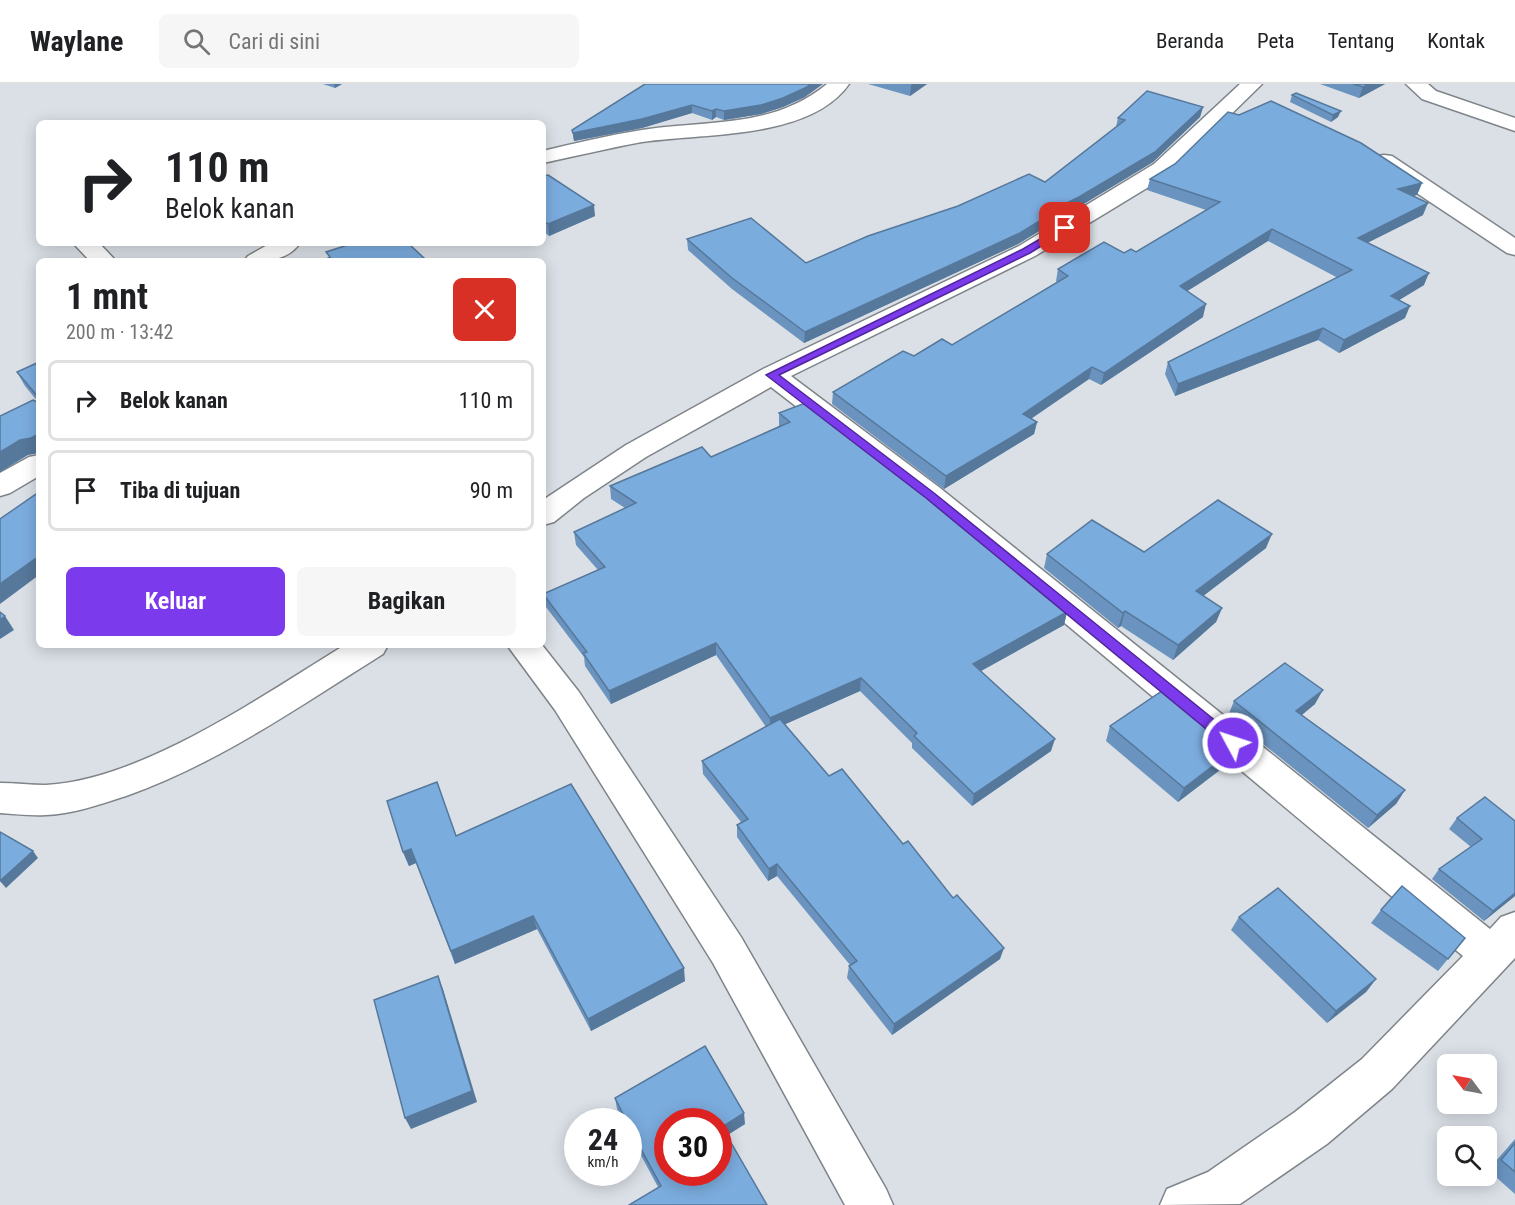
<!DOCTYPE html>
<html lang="id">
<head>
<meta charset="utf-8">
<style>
  :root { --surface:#fff; --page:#f6f6f6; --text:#202124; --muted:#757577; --line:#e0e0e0; --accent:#7c3aed }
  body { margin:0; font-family:"Roboto Condensed",sans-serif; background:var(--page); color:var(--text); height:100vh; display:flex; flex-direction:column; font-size:22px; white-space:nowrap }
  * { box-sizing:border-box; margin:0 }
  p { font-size:20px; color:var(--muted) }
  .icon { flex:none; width:33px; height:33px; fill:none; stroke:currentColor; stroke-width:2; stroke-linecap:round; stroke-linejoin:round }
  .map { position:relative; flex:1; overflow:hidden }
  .drawer { position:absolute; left:36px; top:174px; width:510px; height:390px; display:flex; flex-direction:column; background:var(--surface); border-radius:9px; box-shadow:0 3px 15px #0003 }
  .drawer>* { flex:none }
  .top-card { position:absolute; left:36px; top:36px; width:510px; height:126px; border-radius:9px; box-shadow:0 3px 15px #0003; background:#fff; color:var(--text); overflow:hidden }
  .needle { width:39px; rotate:302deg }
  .fabs { position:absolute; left:1437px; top:970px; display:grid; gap:12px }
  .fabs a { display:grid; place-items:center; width:60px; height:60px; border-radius:9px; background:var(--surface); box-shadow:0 3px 15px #0003; font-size:30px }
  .speed { position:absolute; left:564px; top:1024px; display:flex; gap:12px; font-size:30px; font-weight:700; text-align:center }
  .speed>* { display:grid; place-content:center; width:78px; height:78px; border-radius:50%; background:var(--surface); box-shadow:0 3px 15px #0003; line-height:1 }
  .speed small { font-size:15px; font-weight:400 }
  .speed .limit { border:9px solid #d22; background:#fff; color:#111 }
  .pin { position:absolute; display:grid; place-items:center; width:51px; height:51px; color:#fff; margin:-26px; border-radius:12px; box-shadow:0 3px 9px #0006 }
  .me { position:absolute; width:66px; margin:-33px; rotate:310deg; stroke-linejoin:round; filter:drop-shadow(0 0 4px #0008) }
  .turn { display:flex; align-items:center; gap:21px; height:126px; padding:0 30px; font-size:27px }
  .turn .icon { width:78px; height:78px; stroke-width:2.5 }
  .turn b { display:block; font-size:42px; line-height:51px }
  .round { display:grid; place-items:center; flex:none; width:63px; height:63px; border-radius:9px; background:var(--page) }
  .summary { display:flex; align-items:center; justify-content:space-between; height:102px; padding:0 30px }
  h1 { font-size:36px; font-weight:700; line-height:45px }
  .button { display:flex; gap:12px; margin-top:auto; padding:12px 30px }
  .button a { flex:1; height:69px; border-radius:9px; background:var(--accent); color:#fff; font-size:24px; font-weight:700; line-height:69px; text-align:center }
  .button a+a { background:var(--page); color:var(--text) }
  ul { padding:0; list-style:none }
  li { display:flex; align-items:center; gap:18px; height:81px; margin:0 12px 9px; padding:0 18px; border:3px solid var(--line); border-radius:9px }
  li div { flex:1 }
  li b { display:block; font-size:22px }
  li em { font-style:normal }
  header { display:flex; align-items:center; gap:36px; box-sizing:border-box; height:84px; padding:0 30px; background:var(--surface); border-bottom:2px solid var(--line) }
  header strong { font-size:28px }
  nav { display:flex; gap:33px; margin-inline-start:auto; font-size:21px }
  .search { width:420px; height:54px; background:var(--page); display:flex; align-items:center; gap:15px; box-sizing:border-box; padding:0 21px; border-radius:9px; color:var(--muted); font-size:22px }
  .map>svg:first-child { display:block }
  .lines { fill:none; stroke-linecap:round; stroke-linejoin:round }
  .minor-casing { stroke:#7e8489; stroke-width:3 }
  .minor { fill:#fff; fill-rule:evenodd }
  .wall { fill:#6a94bf }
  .shaded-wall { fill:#56789b }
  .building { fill:#7bacde; stroke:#56789b; stroke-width:1.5; fill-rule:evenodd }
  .route { fill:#7c3aed; stroke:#51269a; stroke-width:1.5 }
</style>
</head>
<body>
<header>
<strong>Waylane</strong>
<div class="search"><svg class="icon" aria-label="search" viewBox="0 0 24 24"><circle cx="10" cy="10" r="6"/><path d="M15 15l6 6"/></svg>Cari di sini</div>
<nav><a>Beranda</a><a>Peta</a><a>Tentang</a><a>Kontak</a></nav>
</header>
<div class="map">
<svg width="1515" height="1121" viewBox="0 0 1515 1121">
  <rect width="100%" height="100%" fill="#dae0e6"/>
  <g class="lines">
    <!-- minor casing -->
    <g class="minor-casing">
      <g id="minor">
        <path d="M827 0H849C810 56 702 49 642 58 609 64 576 72 543 79V67C576 59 609 51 642 46 708 36 772 45 827 0Z"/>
        <path d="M1240 0H1262L1170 90 1035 172 791 292 940 404 1490 845 1501 833 1515 828V874L1392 1005 1327 1060 1240 1120 1160 1121 1167 1105 1208 1088 1295 1028 1362 975 1463 872 920 418 771 303 646 373 584 414 554 438 543 441V416L626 361 763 285 1019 162 1154 80Z"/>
        <path d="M1406 0H1428L1436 7 1515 34V47L1422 15Z"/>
        <path d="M1384 71 1392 72 1515 154V171L1507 169 1376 82 1373 77 1376 72Z"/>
        <path d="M73 159H99L116 177H90Z"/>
        <path d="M271 159H300C287 178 264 177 244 177L248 172Z"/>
        <path d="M39 371V392L10 409 0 412V389L29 373Z"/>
        <path d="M345 561H388L383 570C300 622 219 679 126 712 101 720 73 730 46 731 31 732 15 730 0 729V699C15 699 31 701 46 701 143 696 263 611 345 561Z"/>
        <path d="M507 561H542L579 608 741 853 886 1105 893 1121H845L713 879 555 626Z"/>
      </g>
    </g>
    <!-- minor -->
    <use href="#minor" class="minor"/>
  </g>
  <!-- wall -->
  <g class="wall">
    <path d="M323 0H342L335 4Z"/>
    <path d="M645 0 805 13 783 23 761 30 724 36 716 33 712 36 692 29 642 44 574 57 572 46Z"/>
    <path d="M868 0H927L910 12Z"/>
    <path d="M1320 0H1385L1359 14Z"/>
    <path d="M1292 11 1338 33 1331 38 1290 18Z"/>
    <path d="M1203 23 1200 33 1153 78 1077 124 1050 137 1049 141 1018 160 804 259 732 205 688 166 687 155 806 179 1045 98 1116 43 1118 34Z"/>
    <path d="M543 92 595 132 549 152 543 147Z"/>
    <path d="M1150 95 1422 99 1417 111 1413 112 1423 131 1367 159 1424 201 1399 216 1405 234 1339 269 1318 256 1175 312 1165 290 1168 278 1338 194 1268 157 1187 207 1203 233 1101 301 1089 295 1031 335 1037 338 1034 350 944 405 832 320 833 308 914 272 952 261 1057 198 1056 197 1058 185 1124 169 1136 168 1206 126 1147 106Z"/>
    <path d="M39 278V319L25 302 17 288Z"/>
    <path d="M779 329 1067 528 1064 541 981 587 1051 667 972 722 912 664V659L860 607 785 640 829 692 903 760 1000 875 892 951 847 894 849 882 850 881 777 792 768 797 737 753V741L741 738 703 690 702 677 766 643 716 571 611 620 585 582 584 573 546 523 543 510 598 486 576 461 574 448 625 424 611 415 610 402 711 373 779 342Z"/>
    <path d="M1266 464 1203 512 1222 524 1216 538 1173 576 1121 542 1118 544 1044 484 1047 470 1144 468Z"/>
    <path d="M1234 617 1315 620 1302 631 1405 706 1396 720 1368 744 1228 632Z"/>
    <path d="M1110 642 1235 665 1229 679 1178 718 1106 657Z"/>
    <path d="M1457 734 1515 737V812L1484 837 1432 795 1439 785 1471 763 1449 745Z"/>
    <path d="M456 752 685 897 591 947 537 845 455 880 416 779 409 782 403 768Z"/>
    <path d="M1381 826 1465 854 1438 887 1371 839Z"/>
    <path d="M1239 833 1376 895 1366 908 1327 939 1231 846Z"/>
    <path d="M615 1014 745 1040 727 1051 658 1103 628 1047V1038H624L617 1025Z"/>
    <path d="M1515 1055V1110L1488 1086Z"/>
  </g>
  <!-- shaded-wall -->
  <g class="shaded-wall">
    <path d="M334 0H342L335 4Z"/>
    <path d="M811 0H823L805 13 783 23 761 30 724 36V27Z"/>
    <path d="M913 0H927L910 12 911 1Z"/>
    <path d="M1369 0H1385L1359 14 1363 3Z"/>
    <path d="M692 21V29L642 44 574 57 573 49Z"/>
    <path d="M1203 23 1200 33 1153 78 1077 124 1050 137 1049 141 1018 160 804 259 805 248 1048 128Z"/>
    <path d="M716 25V33L712 36V27Z"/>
    <path d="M1341 27 1338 33 1331 38 1333 31Z"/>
    <path d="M1422 99 1417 111 1394 117 1398 105Z"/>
    <path d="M1428 119 1423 131 1353 166 1358 154Z"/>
    <path d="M594 121 595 132 549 152 548 140Z"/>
    <path d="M1272 145 1268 157 1176 214 1180 202Z"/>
    <path d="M1429 189 1424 201 1386 224 1391 212Z"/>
    <path d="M1206 220 1203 233 1101 301 1104 289Z"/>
    <path d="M1410 222 1405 234 1339 269 1344 256Z"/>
    <path d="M1323 244 1318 256 1175 312 1178 300Z"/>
    <path d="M1092 283 1089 295 1020 342 1023 330Z"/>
    <path d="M1037 338 1034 350 944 405 946 392Z"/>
    <path d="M39 350V369L28 371 0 388V368L20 356Z"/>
    <path d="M1272 450 1266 464 1190 522 1196 507Z"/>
    <path d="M39 472V491L0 520V500Z"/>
    <path d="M1222 524 1216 538 1173 576 1178 561Z"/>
    <path d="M1125 527 1121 542 1118 544 1123 529Z"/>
    <path d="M1067 528 1064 541 970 593 973 580Z"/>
    <path d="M5 532 14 546 0 555V536Z"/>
    <path d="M716 559V571L611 620 609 607Z"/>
    <path d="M861 594 860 607 770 647V634Z"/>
    <path d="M1323 606 1315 620 1289 641 1296 627Z"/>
    <path d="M1055 655 1051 667 972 722 974 710Z"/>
    <path d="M1235 665 1229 679 1178 718 1184 704Z"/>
    <path d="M1405 706 1396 720 1368 744 1377 731Z"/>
    <path d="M411 765 416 779 409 782 403 768Z"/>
    <path d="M33 767 38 774 6 804 0 797Z"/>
    <path d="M777 780V792L768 797 769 785Z"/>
    <path d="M1515 809V812L1484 837 1493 827Z"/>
    <path d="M533 832 537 845 455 880 451 867Z"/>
    <path d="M1004 864 1000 875 892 951 894 940Z"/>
    <path d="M684 884 685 897 591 947 588 935Z"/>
    <path d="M438 892 443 905 477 1018 411 1045 405 1034Z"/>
    <path d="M1376 895 1366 908 1327 939 1336 927Z"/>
    <path d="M744 1029 745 1040 723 1054 722 1043Z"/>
  </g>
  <!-- building -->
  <g class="building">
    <path d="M645 0H811L805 4 783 14 761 21 724 27 716 25 712 27 692 21 642 35 573 49 572 46Z"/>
    <path d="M1353 0H1369L1363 3Z"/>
    <path d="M1147 7 1203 23 1155 68 1079 113 1048 128 1051 130 1020 149 805 248 732 194 687 155 751 134 806 179 868 152 958 122 1029 90 1045 98 1125 36 1118 34Z"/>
    <path d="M1296 9 1341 27 1333 31 1292 11Z"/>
    <path d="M1271 17 1361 59 1422 99 1398 105 1428 119 1358 154 1429 189 1391 212 1410 222 1344 256 1323 244 1178 300 1168 278 1352 186 1272 145 1180 202 1206 220 1104 289 1092 283 1023 330 1037 338 946 392 833 308 903 267 914 272 942 255 952 261 1068 192 1058 185 1104 158 1124 169 1131 165 1136 168 1220 118 1150 95 1175 80 1228 28 1239 31Z"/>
    <path d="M548 91 594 121 548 140 543 137V92Z"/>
    <path d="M354 159H408L425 175 419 177H323L330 173 326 168Z"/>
    <path d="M39 278V314L17 288Z"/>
    <path d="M33 316 39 319V350L31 354 20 356 0 368V332Z"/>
    <path d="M805 319 920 407 1067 528 973 580 1055 655 974 710 914 652 917 649 861 594 770 634 716 559 609 607 583 569 587 568 543 510 605 483 574 448 636 419 610 402 702 363 711 373 790 338 779 329Z"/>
    <path d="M39 408V472L0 500V435Z"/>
    <path d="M1218 416 1272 450 1196 507 1222 524 1178 561 1125 527 1123 529 1047 470 1092 436 1144 468Z"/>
    <path d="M0 528 5 532 0 536Z"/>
    <path d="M1285 579 1323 606 1296 627 1405 706 1377 731 1234 617Z"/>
    <path d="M1162 607 1235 665 1184 704 1110 642Z"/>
    <path d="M780 635 829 692 842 685 903 760 908 757 953 814 957 811 1004 864 894 940 849 882 857 877 777 780 769 785 737 741 748 735 702 677Z"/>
    <path d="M437 698 456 752 571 700 684 884 588 935 533 832 451 867 411 765 403 768 387 717Z"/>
    <path d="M1485 713 1515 737V809L1493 827 1439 785 1482 755 1457 734Z"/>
    <path d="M0 748 33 767 0 797Z"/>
    <path d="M1402 802 1465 854 1448 875 1381 826Z"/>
    <path d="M1278 804 1376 895 1336 927 1239 833Z"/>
    <path d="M438 892 472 1007 405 1034 374 916Z"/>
    <path d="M705 962 744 1029 722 1043 767 1121H629L661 1102 628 1041V1038H627L615 1014ZM668 1038H718V1089H668Z"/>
    <path d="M1515 1059V1088L1501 1076Z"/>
  </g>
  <!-- route -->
  <path class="route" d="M1062 142 1070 144 1030 169 779 291 934 409 1238 655 1240 659 1238 663H1228L926 414 766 291 1023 165Z"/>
</svg>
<div class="fabs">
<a><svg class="needle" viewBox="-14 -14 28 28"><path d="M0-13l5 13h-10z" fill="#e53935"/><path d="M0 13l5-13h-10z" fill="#757577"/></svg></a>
<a><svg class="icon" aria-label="search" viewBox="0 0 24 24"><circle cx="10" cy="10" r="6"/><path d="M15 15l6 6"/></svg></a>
</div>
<div class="speed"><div>24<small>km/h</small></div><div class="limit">30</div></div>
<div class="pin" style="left:1065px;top:144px;background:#d93025"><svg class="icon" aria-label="arrive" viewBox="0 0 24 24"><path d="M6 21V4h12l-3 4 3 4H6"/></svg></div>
<svg class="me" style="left:1233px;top:659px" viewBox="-20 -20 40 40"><circle r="17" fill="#7c3aed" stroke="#fff" stroke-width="3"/><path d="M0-11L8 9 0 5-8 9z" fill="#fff"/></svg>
<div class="top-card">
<div class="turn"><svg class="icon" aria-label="right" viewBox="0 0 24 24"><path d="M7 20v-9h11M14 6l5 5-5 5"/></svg><div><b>110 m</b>Belok kanan</div></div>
</div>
<section class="drawer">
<div class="summary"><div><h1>1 mnt</h1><p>200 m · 13:42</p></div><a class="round" style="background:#d93025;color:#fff"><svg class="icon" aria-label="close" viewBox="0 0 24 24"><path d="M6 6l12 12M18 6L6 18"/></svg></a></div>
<ul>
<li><svg class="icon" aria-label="right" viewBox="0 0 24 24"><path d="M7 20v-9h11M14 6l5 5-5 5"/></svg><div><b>Belok kanan</b></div><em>110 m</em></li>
<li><svg class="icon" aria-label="arrive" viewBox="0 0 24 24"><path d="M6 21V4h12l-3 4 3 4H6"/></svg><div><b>Tiba di tujuan</b></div><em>90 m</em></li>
</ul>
<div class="button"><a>Keluar</a><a>Bagikan</a></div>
</section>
</div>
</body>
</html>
